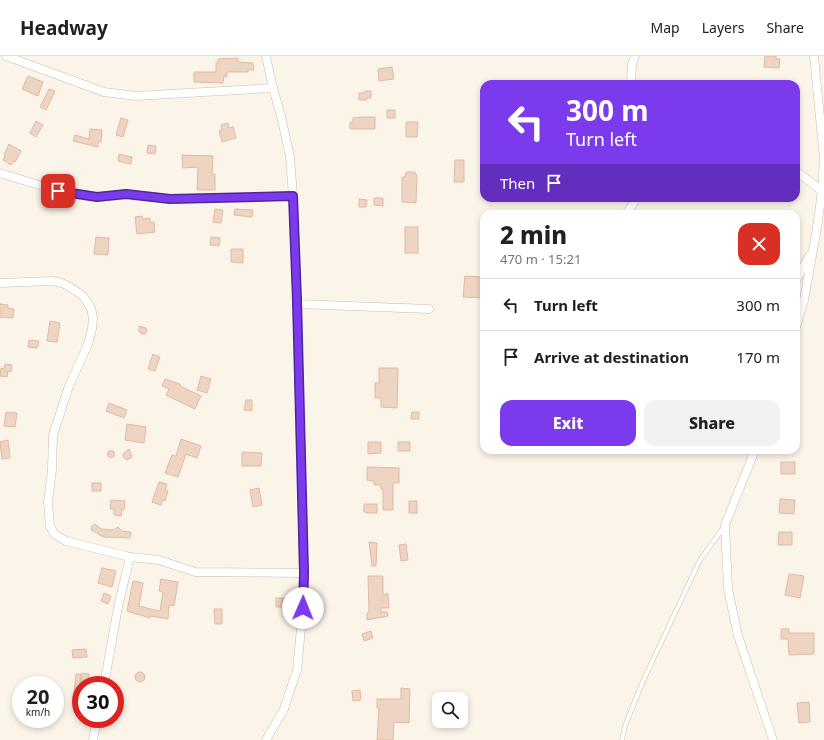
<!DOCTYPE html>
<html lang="en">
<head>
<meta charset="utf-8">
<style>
  :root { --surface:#fff; --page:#f2f2f2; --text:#202124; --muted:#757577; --line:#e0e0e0; --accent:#7c3aed }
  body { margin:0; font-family:"Noto Sans",sans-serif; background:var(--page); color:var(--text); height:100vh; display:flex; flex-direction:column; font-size:15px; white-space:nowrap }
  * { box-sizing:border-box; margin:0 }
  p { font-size:13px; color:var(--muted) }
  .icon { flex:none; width:22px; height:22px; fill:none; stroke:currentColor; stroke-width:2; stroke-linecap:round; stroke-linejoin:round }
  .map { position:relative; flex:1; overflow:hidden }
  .panel { position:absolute; left:480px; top:154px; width:320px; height:244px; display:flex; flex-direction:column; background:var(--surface); border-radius:12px; box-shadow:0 2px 6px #0003 }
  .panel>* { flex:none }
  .top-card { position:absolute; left:480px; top:24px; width:320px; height:122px; border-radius:12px; box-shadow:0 2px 6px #0003; background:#7c3aed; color:#fff; overflow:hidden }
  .tools { position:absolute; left:432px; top:636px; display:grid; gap:8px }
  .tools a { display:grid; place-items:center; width:36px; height:36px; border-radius:8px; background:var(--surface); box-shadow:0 2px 6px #0003; font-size:20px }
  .speed { position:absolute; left:12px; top:620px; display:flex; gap:8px; font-size:20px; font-weight:700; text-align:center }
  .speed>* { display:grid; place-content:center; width:52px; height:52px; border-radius:50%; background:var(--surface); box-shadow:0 2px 6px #0003; line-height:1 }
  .speed small { font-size:10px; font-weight:400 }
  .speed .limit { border:6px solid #d22; background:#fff; color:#111 }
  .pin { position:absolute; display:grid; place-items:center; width:34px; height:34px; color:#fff; margin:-17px; border-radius:8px; box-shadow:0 2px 6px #0006 }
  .me { position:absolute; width:44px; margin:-22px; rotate:1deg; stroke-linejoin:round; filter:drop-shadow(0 0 3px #0008) }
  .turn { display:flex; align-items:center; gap:14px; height:84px; padding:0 20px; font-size:18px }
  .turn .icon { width:52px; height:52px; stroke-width:2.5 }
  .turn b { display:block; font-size:28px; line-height:34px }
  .then { display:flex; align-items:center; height:38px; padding:0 20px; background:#0003; gap:8px; font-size:15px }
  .round { display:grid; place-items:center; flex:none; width:42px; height:42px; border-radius:12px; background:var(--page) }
  .head { display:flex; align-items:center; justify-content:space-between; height:68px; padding:0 20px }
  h1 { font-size:24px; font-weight:800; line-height:30px }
  .button { display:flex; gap:8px; margin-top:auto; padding:8px 20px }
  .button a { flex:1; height:46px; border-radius:12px; background:var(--accent); color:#fff; font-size:16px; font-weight:800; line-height:46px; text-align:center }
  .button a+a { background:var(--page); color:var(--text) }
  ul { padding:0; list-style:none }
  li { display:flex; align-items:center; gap:12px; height:52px; padding:0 20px; border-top:1px solid var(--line) }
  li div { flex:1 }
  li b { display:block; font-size:15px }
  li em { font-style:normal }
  header { display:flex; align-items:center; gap:24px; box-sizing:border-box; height:56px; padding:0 20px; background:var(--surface); border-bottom:1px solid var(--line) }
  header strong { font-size:19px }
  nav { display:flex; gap:22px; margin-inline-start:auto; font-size:14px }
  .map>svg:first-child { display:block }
  .building { fill:#eed4c3; stroke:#e0bba4 }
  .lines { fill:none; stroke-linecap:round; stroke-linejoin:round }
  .service-casing { stroke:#ccbcb0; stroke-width:5 }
  .minor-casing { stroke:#ccbcb0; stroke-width:9 }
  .service { stroke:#fff; stroke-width:4 }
  .minor { stroke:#fff; stroke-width:8 }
  .route-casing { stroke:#51269a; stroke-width:10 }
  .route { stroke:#7c3aed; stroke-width:7 }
</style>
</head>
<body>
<header>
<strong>Headway</strong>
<nav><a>Map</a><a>Layers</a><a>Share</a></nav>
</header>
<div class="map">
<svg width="824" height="684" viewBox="0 0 824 684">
  <rect width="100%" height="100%" fill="#fbf4e9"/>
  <!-- building -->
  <g class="building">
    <path d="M765 0H776V3H780L779 12 764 11Z"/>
    <path d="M238 2V6L253 7 254 14H248V16H227V21L224 20 223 27 194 26V16H216V7H218V3Z"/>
    <path d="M392 11 394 23 379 25 378 13Z"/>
    <path d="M28 20 43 26 38 40 22 33Z"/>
    <path d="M49 33 55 35 46 54 40 51Z"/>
    <path d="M365 35H371V42H367V44H359V37H364Z"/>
    <rect x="387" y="54" width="8" height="8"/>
    <path d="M364 61H375V73H350V66H353V62Z"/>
    <path d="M121 62 128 64 123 81 116 79Z"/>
    <path d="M36 65 43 69 36 81 30 77Z"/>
    <path d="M406 66H418L417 81H406Z"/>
    <path d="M228 67 229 72 233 71 236 82 222 86 219 75 222 74 221 69Z"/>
    <path d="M90 73 102 74 101 86H98V91L73 85 75 79 89 83Z"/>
    <path d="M9 88 21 95 15 106 14 105 11 109 3 104 5 100 4 99Z"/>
    <path d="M148 89 156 90 155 98 147 97Z"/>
    <path d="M119 98 132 101 131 108 118 105Z"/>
    <path d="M182 99 213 100 212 118H215V134H197L198 111 183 112Z"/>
    <path d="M455 104H464V126H454Z"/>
    <path d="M406 116H415L417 120 416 147 402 146V121H405Z"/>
    <path d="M374 142H383V150L374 149Z"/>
    <path d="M359 143 367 144 366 151H359Z"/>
    <path d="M215 153 223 154 221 167 213 166Z"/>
    <path d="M235 153 253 154 252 161 234 159Z"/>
    <path d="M142 160 143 163 150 162V167L154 166 155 176 137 178 135 161Z"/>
    <rect x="405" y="171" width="13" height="26"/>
    <path d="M96 181 109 182 108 199 94 198Z"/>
    <path d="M211 181 220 182 219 190 210 189Z"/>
    <path d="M231 193H243V207L231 206Z"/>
    <path d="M465 220 484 221 483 242 463 241Z"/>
    <path d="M0 248 8 249V252L14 253 13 262 0 261Z"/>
    <path d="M50 265 60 267 57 286 47 285Z"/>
    <path d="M139 270 146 272 147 275 145 278H143L139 276Z"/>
    <path d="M29 284 39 285 37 292 28 291Z"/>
    <path d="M153 298 160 301 155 315 148 313Z"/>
    <path d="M5 308 12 309 11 316 8 315 7 321 0 320 1 312 4 313Z"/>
    <path d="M379 312H398L397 352 381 351V342H375V327H379Z"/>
    <path d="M201 320 211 323 207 337 197 334Z"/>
    <path d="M165 323 180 328V330L201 340 195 353 166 339 169 333 162 330Z"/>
    <path d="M246 344H252V355L244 354Z"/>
    <path d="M109 347 127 354 124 362 106 355Z"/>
    <path d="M6 356 17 357 15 371 4 370Z"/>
    <path d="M412 356H419V363H411Z"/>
    <path d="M127 368 146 371 144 387 125 384Z"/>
    <path d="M181 383 201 390 197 402 186 398 178 421 165 417 172 399 176 400Z"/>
    <path d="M8 384 10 402 2 403 0 386Z"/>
    <path d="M368 386H381V397L368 398Z"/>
    <rect x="398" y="386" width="12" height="9"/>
    <path d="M129 393 132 400 131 402 127 404 123 401V398Z"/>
    <circle cx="111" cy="398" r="3.5"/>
    <path d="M242 396 262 397 261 410H242Z"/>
    <rect x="781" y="406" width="14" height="12"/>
    <path d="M367 411 399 412V427H393V454H383V433H381V429H374V425L367 424Z"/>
    <path d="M159 426 167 428 165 434 168 435 165 445 162 444 161 449 152 446Z"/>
    <rect x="92" y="427" width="9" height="8"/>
    <path d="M259 432 262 449 253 451 250 434Z"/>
    <path d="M780 443 795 444 794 458 779 457Z"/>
    <path d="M111 444 125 445 124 454 122 453 121 460 114 459V453H110Z"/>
    <rect x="409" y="445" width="8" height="12"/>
    <path d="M364 448H377V457H366V456H364Z"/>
    <path d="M95 468 101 473 113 474 118 471 122 475 131 476 130 482 108 481V482L99 479V478L91 474 92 470Z"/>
    <path d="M779 476H792V489H778Z"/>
    <path d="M369 486 377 487 376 510H372Z"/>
    <path d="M406 488 408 504 401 505 399 489Z"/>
    <path d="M102 512 116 515 112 531 98 527Z"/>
    <path d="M789 518 804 520 800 542 785 539Z"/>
    <path d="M368 520H383V538H388L389 552H381V556H387L388 560 367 564V557L369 556Z"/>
    <path d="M161 523 178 526 174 550 169 549 168 563 151 560 150 562 127 555 133 525 143 527 139 550 159 555H160L163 536 159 535Z"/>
    <path d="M104 537 111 540 108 548 101 545Z"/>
    <rect x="276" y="542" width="8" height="9"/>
    <path d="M214 553H222V568H215Z"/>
    <path d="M781 573H789V577H814V598L789 599 788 583H781Z"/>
    <path d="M371 575 373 582 364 585 362 578Z"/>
    <path d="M86 593 87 601 73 602 72 594Z"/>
    <circle cx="140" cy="621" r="5"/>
    <path d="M82 617 89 618V627H81Z"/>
    <path d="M76 618H81V647L73 646Z"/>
    <path d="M401 632 410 633 409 667 394 666 393 684H377L379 652H377V643H401Z"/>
    <path d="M360 634 361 644 353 645 352 635Z"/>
    <path d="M809 646 810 666 799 667 797 647Z"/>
  </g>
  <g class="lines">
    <!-- service casing -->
    <g class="service-casing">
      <path id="service" d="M622 684 625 670 643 625 700 504 724 471"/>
    </g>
    <!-- minor casing -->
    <g class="minor-casing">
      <g id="minor">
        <path d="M6 0 104 36 136 40 273 32"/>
        <path d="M266 0 273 32 282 64 290 101 293 140 297 244 304 517 303 552 297 614 284 653 266 684"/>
        <path d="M631 28 632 9 635 0"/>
        <path d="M796 115 822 135"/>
        <path d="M0 117 58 135 97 141 126 138 170 143 293 140"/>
        <path d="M626 158 637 142"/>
        <path d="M796 224 810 199"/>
        <path d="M0 227 52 225 62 227 70 231 83 240 91 252 93 262 92 273 88 288 69 330 53 379 52 414 48 446 50 470 54 478 66 485 130 501 159 504 195 516 304 517"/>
        <path d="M297 248 429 253"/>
        <path d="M796 271 804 244 817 172 822 135 824 102 814 0"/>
        <path d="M755 394 725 469 728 533 738 580 773 684"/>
        <path d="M104 629 118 551 130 501"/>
        <path d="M93 684 97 663"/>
      </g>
    </g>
    <!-- service -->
    <use href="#service" class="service"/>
    <!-- minor -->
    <use href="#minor" class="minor"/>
  </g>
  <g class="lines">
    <!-- route casing -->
    <g class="route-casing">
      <path id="route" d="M58 135 97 141 126 138 170 143 293 140 297 244 304 517 303 552"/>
    </g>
    <!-- route -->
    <use href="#route" class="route"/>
  </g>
</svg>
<div class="tools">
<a><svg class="icon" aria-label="search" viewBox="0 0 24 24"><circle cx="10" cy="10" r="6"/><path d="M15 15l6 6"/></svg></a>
</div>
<div class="speed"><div>20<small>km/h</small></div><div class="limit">30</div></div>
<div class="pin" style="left:58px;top:135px;background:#d93025"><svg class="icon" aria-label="arrive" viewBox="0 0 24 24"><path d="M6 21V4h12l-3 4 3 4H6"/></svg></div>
<svg class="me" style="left:303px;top:552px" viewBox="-20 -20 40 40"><circle r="19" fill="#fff"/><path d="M0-13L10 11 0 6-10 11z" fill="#7c3aed"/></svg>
<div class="top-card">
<div class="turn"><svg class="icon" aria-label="left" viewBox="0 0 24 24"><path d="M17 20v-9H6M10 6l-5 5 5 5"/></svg><div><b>300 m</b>Turn left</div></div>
<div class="then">Then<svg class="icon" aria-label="arrive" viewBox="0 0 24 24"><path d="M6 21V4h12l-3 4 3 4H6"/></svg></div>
</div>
<section class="panel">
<div class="head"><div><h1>2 min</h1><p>470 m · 15:21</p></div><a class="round" style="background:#d93025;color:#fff"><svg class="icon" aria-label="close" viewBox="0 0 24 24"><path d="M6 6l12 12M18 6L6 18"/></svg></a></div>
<ul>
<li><svg class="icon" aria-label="left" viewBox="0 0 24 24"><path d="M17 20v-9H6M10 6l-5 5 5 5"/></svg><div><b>Turn left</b></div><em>300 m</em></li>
<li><svg class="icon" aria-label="arrive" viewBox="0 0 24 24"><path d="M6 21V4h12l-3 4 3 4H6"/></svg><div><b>Arrive at destination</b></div><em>170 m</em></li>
</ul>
<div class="button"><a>Exit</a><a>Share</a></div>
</section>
</div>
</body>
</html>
